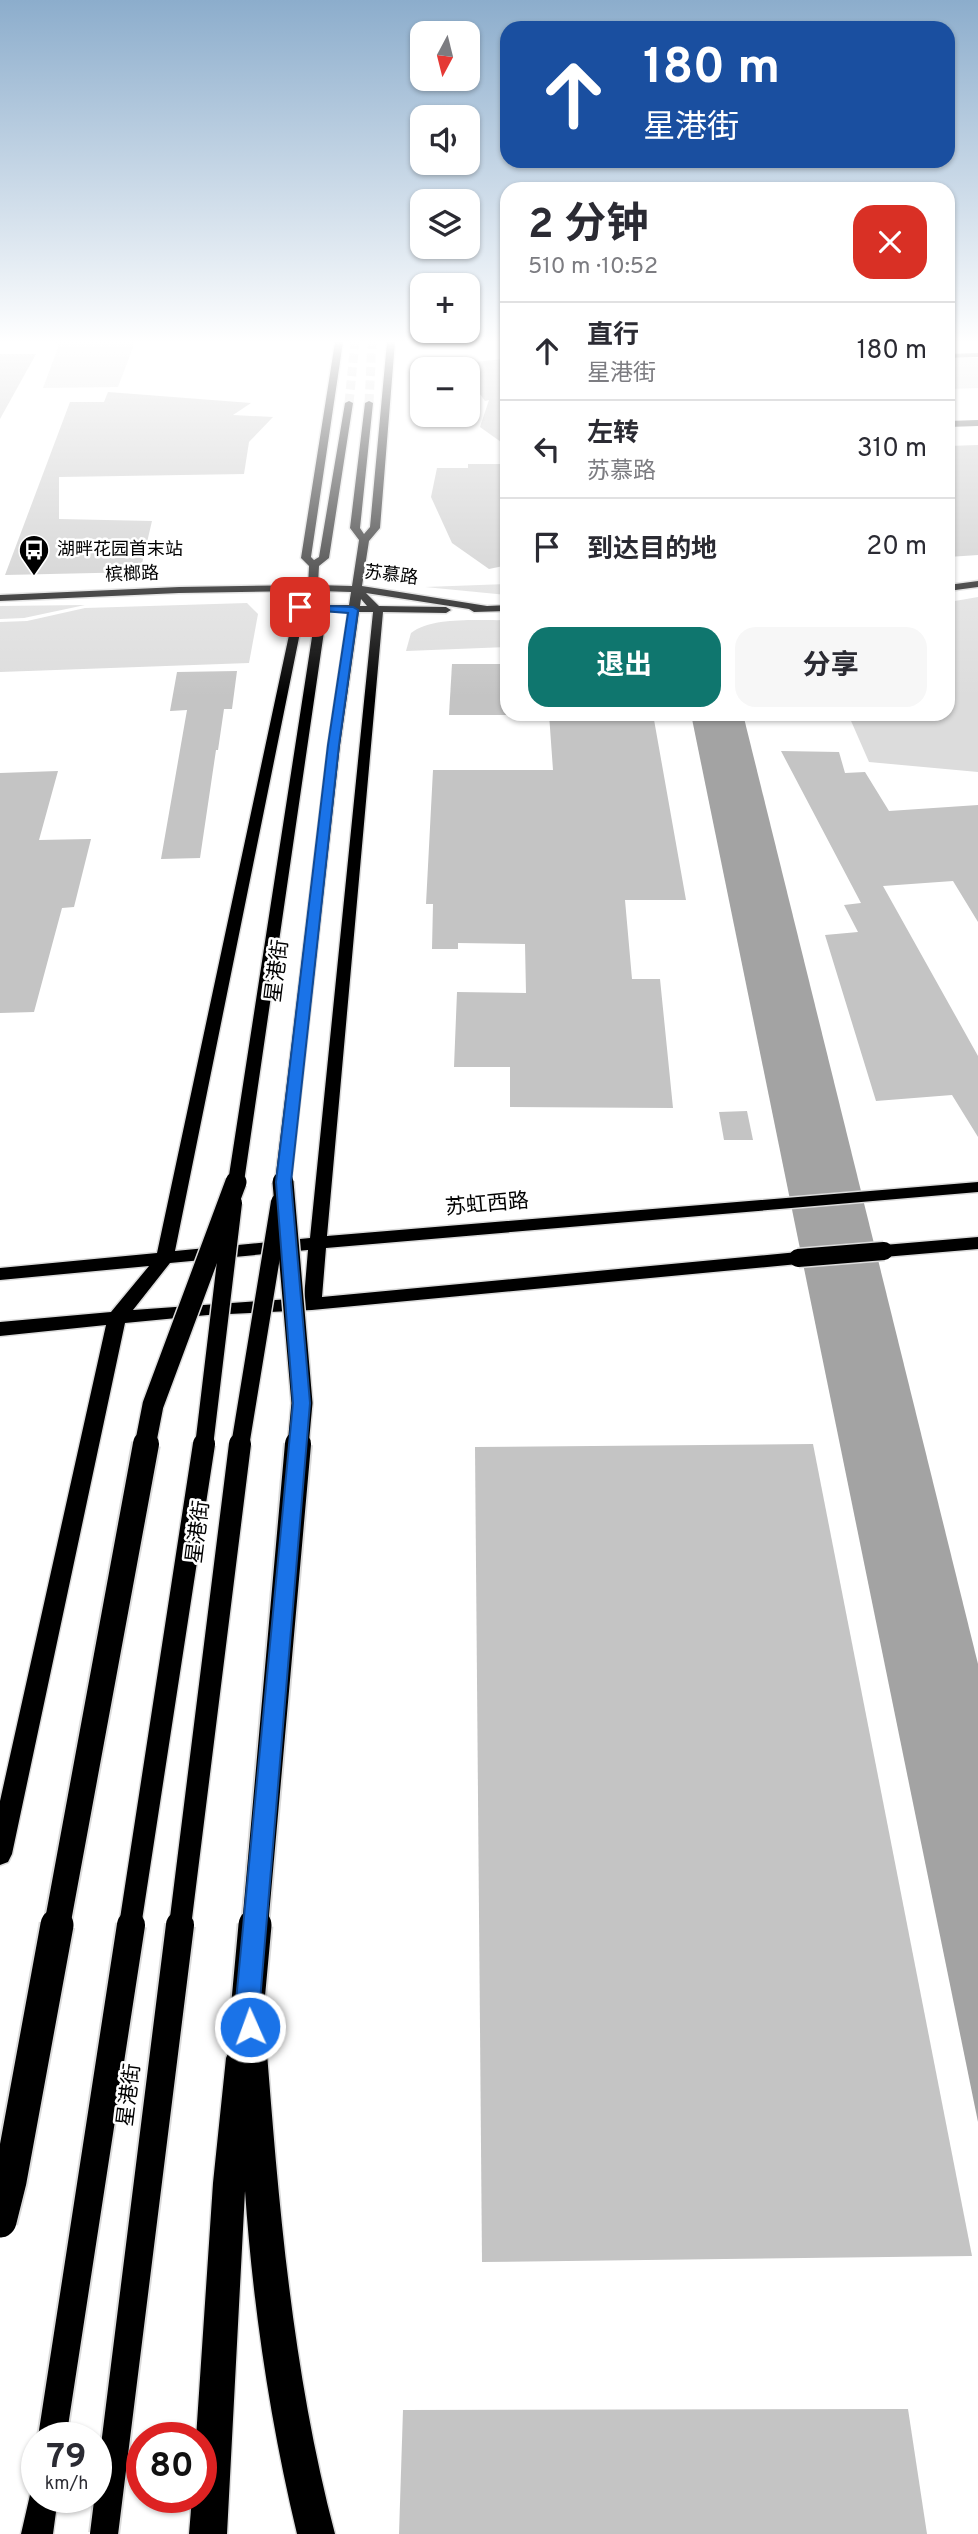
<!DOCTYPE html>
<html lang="zh">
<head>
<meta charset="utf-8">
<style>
  :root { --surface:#fff; --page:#f7f7f7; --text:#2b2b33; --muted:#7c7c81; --line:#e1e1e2; --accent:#0f766e }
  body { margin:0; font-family:Overpass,"Noto Sans SC",sans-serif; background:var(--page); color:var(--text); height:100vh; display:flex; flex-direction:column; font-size:26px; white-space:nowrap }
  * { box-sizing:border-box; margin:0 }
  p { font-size:23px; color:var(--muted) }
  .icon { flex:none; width:38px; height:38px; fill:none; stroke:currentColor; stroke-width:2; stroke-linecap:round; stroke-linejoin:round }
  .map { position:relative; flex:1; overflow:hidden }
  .drawer { position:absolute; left:500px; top:182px; width:455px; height:539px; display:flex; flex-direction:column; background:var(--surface); border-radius:21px; box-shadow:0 2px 5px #0004 }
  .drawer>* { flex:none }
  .banner { position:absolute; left:500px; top:21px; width:455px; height:147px; border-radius:21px; box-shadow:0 2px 5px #0004; background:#1a4fa0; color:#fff; overflow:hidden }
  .needle { width:46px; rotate:187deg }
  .buttons { position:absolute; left:410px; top:21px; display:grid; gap:14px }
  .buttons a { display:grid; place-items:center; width:70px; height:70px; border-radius:14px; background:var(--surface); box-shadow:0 2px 5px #0004; font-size:35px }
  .speed { position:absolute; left:21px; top:2422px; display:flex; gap:14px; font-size:35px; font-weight:700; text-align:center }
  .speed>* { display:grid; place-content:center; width:91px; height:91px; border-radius:50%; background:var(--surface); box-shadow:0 2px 5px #0004; line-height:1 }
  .speed small { font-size:18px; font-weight:400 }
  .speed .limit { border:10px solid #d22; background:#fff; color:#111 }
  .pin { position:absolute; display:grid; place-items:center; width:60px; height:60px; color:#fff; margin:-30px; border-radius:14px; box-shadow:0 4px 10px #0006 }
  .me { position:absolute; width:77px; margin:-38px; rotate:358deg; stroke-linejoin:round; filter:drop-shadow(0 0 5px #0008) }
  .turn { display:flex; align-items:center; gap:24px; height:147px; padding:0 28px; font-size:32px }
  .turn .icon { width:91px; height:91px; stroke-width:2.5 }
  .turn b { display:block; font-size:49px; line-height:60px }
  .round { display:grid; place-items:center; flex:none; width:74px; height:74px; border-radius:21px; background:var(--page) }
  .overview { display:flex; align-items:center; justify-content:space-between; height:119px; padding:0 28px }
  h1 { font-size:42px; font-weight:700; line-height:52px }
  .primary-button { display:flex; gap:14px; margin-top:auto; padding:14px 28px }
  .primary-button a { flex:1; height:80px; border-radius:21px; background:var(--accent); color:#fff; font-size:28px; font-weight:700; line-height:80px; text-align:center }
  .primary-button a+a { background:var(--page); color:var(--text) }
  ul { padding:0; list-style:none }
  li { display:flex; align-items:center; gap:21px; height:98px; padding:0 28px; border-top:2px solid var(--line) }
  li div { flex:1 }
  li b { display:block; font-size:26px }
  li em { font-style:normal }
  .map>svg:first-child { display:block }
  .green { fill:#dcdcdc }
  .water { fill:#a3a3a3 }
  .building { fill:#c4c4c4 }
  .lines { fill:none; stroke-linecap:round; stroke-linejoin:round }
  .major-tunnel { stroke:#d9d9d9; stroke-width:9; stroke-dasharray:9 4.5; stroke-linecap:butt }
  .major-casing { stroke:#dbdbdb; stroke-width:3 }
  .highway-casing { stroke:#dbdbdb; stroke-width:3 }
  .minor { fill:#555; fill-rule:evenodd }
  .major { fill:#000; fill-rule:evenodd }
  .highway { fill:#000; fill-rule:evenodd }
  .major-bridge-far2-casing { stroke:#dbdbdb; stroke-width:21; stroke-linecap:butt }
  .major-bridge-far1-casing { stroke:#dbdbdb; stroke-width:25; stroke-linecap:butt }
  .major-bridge-casing { stroke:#dbdbdb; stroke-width:32; stroke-linecap:butt }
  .highway-bridge-far2-casing { stroke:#dbdbdb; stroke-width:24; stroke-linecap:butt }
  .highway-bridge-far1-casing { stroke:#dbdbdb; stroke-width:30; stroke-linecap:butt }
  .highway-bridge-casing { stroke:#dbdbdb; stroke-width:37; stroke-linecap:butt }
  .major-bridge-far2 { stroke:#000; stroke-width:18 }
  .major-bridge-far1 { stroke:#000; stroke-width:22 }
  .major-bridge { stroke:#000; stroke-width:28 }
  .highway-bridge-far2 { stroke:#000; stroke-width:21 }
  .highway-bridge-far1 { stroke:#000; stroke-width:26 }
  .highway-bridge { stroke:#000; stroke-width:33 }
  .route { fill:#1a73e8; stroke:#114b97; stroke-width:2 }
  .labels { text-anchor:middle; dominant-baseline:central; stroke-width:5; stroke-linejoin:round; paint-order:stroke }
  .far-poi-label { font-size:18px; fill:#000; stroke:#fff; text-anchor:start }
  .far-street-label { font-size:18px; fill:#000; stroke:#fff }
  .street-label { font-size:21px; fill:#000; stroke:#fff }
</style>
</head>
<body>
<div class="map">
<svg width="978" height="2534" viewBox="0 0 978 2534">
  <rect width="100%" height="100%" fill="#fff"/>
  <!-- green -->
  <g class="green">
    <path d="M53 342H135L118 387 43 388 59 345Z"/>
    <path d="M948 358H978V388L949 389Z"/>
    <path d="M507 584V595L425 587Z"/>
    <path d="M978 597V772L869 762 848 714H948L949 602Z"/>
    <path d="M247 603 258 614 249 663 0 672V622L27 621 85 608Z"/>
    <path d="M85 605 24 618 0 619V606Z"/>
    <path d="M507 620V647L406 651 411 633C433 616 481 621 507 620Z"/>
  </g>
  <!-- water -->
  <path class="water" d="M691 714H743L978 1664V2122Z"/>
  <!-- building -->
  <g class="building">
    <path d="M0 354H36L0 419Z"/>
    <path d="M503 359 508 360V447L480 427 489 400 485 401 467 376V369H462L458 364Z"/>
    <path d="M108 392 251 403 233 415 273 417 249 442 244 474 59 477V519L152 521 140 572 5 575 70 402H104Z"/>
    <path d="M978 445V555L948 557V446Z"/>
    <path d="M468 464H508V565L489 569 452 543 431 497 437 468H468Z"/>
    <path d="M452 664H508V715H449Z"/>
    <path d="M237 671 232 709H224L218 750H216L200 858 161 859 187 710 170 711 177 672Z"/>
    <path d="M549 714H653L686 900H625L632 979H660L673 1108 510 1107V1067H454L457 992 526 993 525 944 458 943V949H432L433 904H426L433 770H553Z"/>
    <path d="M781 751 839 752 845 773 865 772 889 811 978 805V922L953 881 883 886 978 1056V1137L952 1095 876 1101 825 935 858 932 844 905 861 903Z"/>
    <path d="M58 771 39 840 91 839 74 907 62 908 34 1012 0 1013V773Z"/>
    <path d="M747 1111 753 1140H724L719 1112Z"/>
    <path d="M813 1444 972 2256 482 2262 475 1447Z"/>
    <path d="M908 2409 927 2534H399L403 2410Z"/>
  </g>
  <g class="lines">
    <!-- major-tunnel -->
    <g class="major-tunnel">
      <path d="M349 403 355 342"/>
      <path d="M369 403 372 342"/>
    </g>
    <!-- major casing -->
    <g class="major-casing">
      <g id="major">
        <path d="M335 342H343L311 557 314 560 319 557 345 403 349 401 353 403 329 558 319 566 318 585 352 586 359 540 350 528 365 403 369 401 373 403 360 528 364 534 370 527 387 342H395L380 528 369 541 362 586 487 606 508 605V611L474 612 469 609 366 593 379 606 446 607 451 610 446 613 383 612 327 1236 978 1182V1192L326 1248 322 1297 798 1252 807 1258 798 1264 312 1310 208 1315 125 1323 12 1854 8 1862 0 1865V1801L106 1325 0 1336V1322L111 1312 149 1266 0 1280V1268L157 1253 295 607 307 591 179 593 0 601V595L179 587 308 585 309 566 301 558ZM319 591 351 592 349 605H325ZM312 598 315 605 305 608V607ZM361 599 367 606H360ZM305 608 316 611 228 1182 236 1187 244 1182 327 611 348 612 328 745 275 1182 283 1187 291 1182 340 745 359 612H373L310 1238 175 1251ZM308 1250 304 1298 133 1310 170 1263Z"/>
        <path d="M978 581V587L948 591V585Z"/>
        <path d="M978 1237V1249L884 1257 875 1251 884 1245Z"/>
        <path d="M37 2484V2497H58L53 2534H21L32 2486Z"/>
      </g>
    </g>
    <!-- highway casing -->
    <g class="highway-casing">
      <path id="highway" d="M248 1986 259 1990 263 2001C277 2181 289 2359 335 2534H297C270 2421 253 2307 245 2191L227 2534H189L192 2497H201V2438H196L213 2183 226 2058 231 2047 236 2045 233 2001 237 1990Z"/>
    </g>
    <!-- minor -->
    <g class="minor">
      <path d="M978 353V357L948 358V354Z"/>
      <path d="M978 420V426L948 427V421Z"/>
    </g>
    <!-- major -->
    <use href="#major" class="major"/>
    <!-- highway -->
    <use href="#highway" class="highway"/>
    <!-- major-bridge-far2 casing -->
    <g class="major-bridge-far2-casing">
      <g id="major-bridge-far2">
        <path d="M798 1258 884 1251"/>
        <path d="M204 1446 233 1203"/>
        <path d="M240 1446 280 1202"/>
      </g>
    </g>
    <!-- major-bridge-far1 casing -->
    <g class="major-bridge-far1-casing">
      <g id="major-bridge-far1">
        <path d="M130 1926 204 1444"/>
        <path d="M180 1926 240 1444"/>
      </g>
    </g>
    <!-- major-bridge casing -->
    <g class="major-bridge-casing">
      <g id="major-bridge">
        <path d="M52 2438 131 1925"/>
        <path d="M104 2534 180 1925"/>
      </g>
    </g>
    <!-- highway-bridge-far2 casing -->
    <g class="highway-bridge-far2-casing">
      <g id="highway-bridge-far2">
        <path d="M283 1182 302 1403 298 1446"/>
        <path d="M145 1446 153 1405 236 1182"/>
      </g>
    </g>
    <!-- highway-bridge-far1 casing -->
    <g class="highway-bridge-far1-casing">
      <g id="highway-bridge-far1">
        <path d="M57 1926 146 1444"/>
        <path d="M255 1926 298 1444"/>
      </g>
    </g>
    <!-- highway-bridge casing -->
    <g class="highway-bridge-casing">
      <g id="highway-bridge">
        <path d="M248 2001 255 1925"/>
        <path d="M0 2221 10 2181 57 1925"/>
      </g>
    </g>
    <!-- major-bridge-far2 -->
    <use href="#major-bridge-far2" class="major-bridge-far2"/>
    <!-- major-bridge-far1 -->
    <use href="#major-bridge-far1" class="major-bridge-far1"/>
    <!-- major-bridge -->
    <use href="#major-bridge" class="major-bridge"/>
    <!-- highway-bridge-far2 -->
    <use href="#highway-bridge-far2" class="highway-bridge-far2"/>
    <!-- highway-bridge-far1 -->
    <use href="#highway-bridge-far1" class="highway-bridge-far1"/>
    <!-- highway-bridge -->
    <use href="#highway-bridge" class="highway-bridge"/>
  </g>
  <!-- sky -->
  <linearGradient id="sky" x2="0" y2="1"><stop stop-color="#8cadcc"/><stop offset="0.49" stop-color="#fff"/><stop offset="1" stop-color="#fff" stop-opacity="0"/></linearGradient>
  <rect width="978" height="697" fill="url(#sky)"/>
  <!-- route -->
  <path class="route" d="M300 605 353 607 358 610 339 745 291 1182 310 1403 260 2001 262 2027 258 2035 250 2039 242 2035 238 2027 236 2001 293 1403 276 1182 328 745 348 613 296 609V605Z"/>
  <!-- icons -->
  <defs>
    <g id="bus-pin" transform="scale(1.575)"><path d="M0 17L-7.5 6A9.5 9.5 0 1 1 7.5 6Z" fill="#000" stroke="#fff"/><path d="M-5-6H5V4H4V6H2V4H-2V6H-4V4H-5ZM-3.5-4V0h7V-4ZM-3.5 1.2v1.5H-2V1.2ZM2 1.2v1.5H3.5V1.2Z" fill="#fff"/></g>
  </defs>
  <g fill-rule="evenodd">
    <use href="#bus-pin" x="34" y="550"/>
  </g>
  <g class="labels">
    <!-- far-poi labels -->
    <g class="far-poi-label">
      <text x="57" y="550">湖畔花园首末站</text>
    </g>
    <!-- far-street labels -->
    <g class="far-street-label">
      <text transform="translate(132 575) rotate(-2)">槟榔路</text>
      <text transform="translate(391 576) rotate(7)">苏慕路</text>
    </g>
    <!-- street labels -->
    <g class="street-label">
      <text transform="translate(278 971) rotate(-83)">星港街</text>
      <text transform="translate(487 1205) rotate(-5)">苏虹西路</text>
      <text transform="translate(199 1532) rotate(-83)">星港街</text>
      <text transform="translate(130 2095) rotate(-83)">星港街</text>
    </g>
  </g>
</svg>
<div class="buttons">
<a><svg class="needle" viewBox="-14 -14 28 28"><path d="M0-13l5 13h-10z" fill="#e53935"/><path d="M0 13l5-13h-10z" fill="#7c7c81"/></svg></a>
<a><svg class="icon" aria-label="sound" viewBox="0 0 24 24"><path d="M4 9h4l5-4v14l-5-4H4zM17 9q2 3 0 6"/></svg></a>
<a><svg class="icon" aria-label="layers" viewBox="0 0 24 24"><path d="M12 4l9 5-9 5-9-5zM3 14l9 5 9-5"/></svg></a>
<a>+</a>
<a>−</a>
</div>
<div class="speed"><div>79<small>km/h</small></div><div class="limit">80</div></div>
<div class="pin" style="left:300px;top:607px;background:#d93025"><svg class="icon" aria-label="arrive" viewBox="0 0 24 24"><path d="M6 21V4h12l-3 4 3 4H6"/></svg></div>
<svg class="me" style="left:250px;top:2027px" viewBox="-20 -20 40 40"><circle r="17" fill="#1a73e8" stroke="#fff" stroke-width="3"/><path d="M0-11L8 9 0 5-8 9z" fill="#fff"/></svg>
<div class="banner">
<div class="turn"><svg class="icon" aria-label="ahead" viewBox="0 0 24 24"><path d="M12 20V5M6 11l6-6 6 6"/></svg><div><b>180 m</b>星港街</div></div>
</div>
<section class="drawer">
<div class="overview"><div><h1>2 分钟</h1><p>510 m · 10:52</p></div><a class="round" style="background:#d93025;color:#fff"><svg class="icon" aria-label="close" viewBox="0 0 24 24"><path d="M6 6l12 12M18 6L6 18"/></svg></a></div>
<ul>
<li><svg class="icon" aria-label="ahead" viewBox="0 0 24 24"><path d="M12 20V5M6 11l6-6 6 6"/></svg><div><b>直行</b><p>星港街</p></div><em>180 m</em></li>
<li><svg class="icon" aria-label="left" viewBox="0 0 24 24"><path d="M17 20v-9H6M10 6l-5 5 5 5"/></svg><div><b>左转</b><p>苏慕路</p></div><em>310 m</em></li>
<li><svg class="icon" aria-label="arrive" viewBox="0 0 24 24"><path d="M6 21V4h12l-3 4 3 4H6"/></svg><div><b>到达目的地</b></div><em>20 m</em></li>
</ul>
<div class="primary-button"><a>退出</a><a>分享</a></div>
</section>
</div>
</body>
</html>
